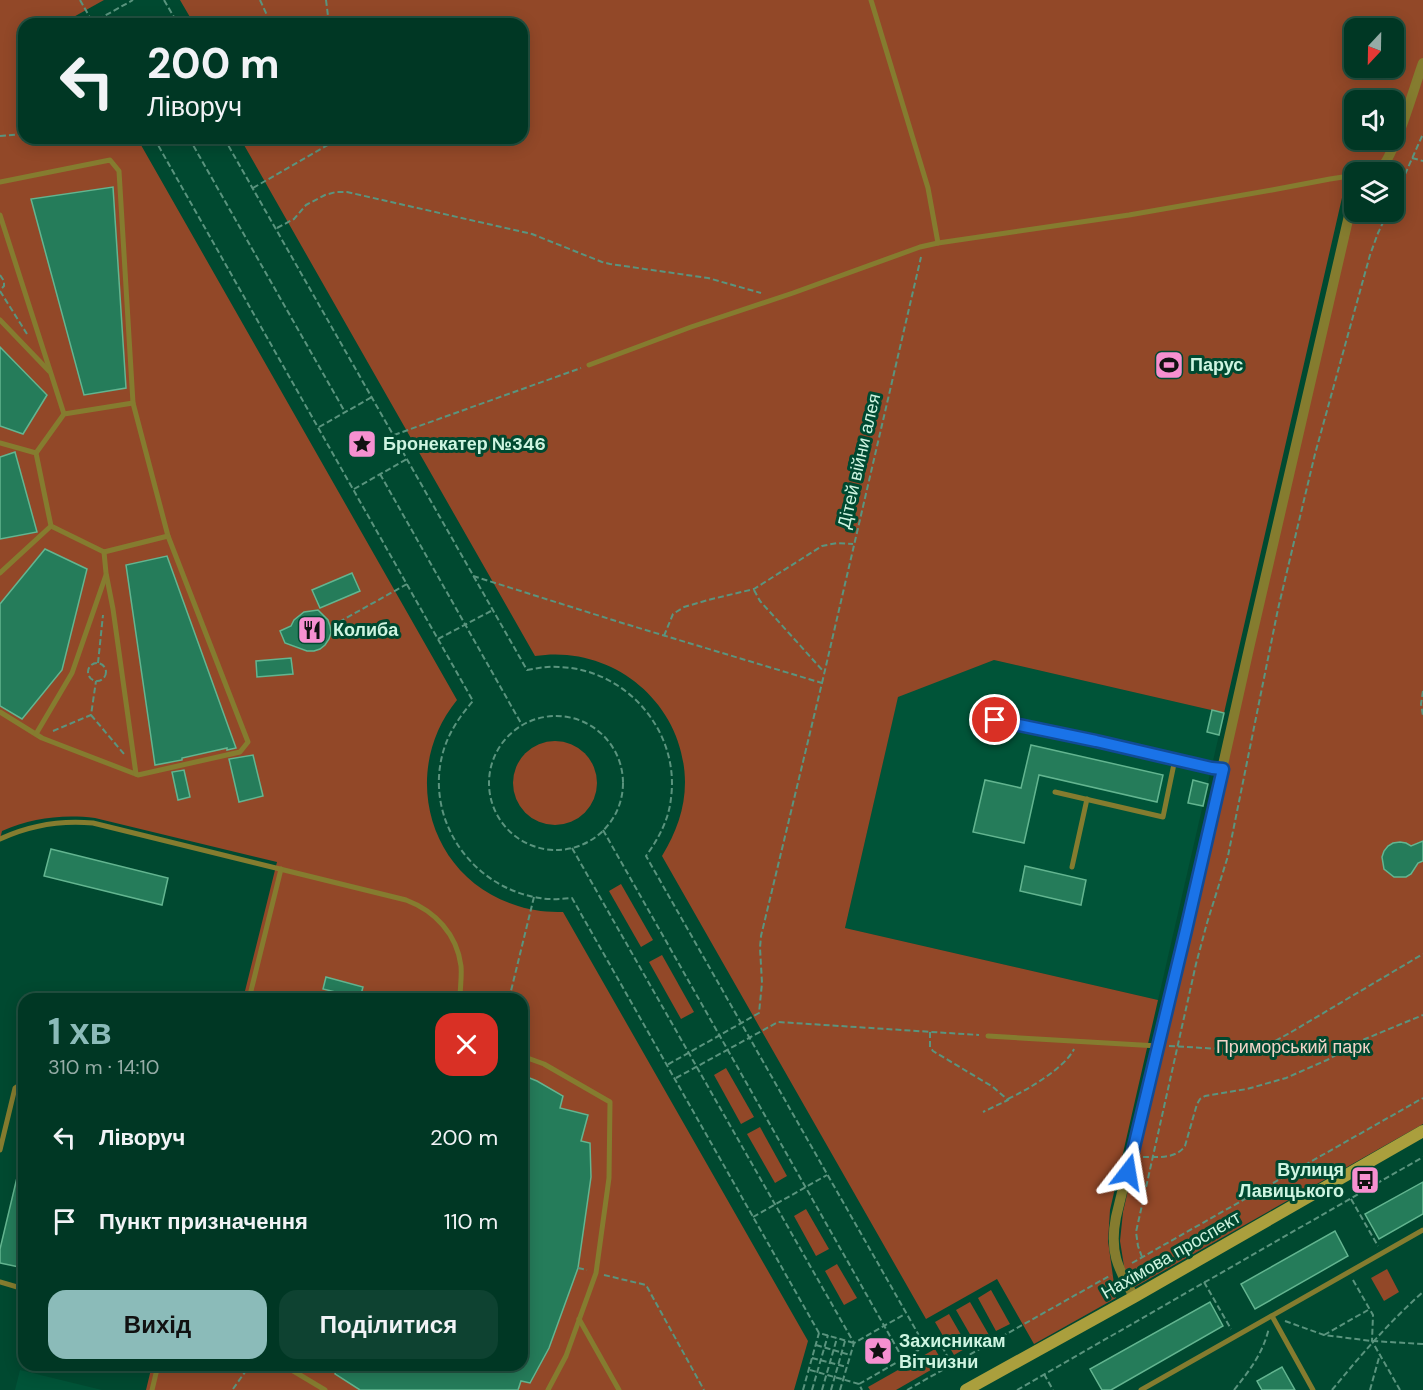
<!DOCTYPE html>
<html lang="uk">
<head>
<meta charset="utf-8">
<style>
  :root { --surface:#003724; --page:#0e4231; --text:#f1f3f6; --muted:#95aca6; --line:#225141; --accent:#8bbbb9 }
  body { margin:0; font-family:"DM Sans",sans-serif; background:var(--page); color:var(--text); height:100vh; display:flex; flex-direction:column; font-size:22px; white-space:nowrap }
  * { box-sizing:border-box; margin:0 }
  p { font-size:20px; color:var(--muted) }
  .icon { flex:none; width:33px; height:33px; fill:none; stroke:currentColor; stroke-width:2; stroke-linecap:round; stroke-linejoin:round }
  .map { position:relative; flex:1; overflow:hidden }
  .sheet { position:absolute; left:18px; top:993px; width:510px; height:378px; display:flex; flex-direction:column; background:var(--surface); border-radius:18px; box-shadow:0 3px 15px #0003,0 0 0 2px var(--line) }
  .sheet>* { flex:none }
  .banner { position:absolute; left:18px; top:18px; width:510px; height:126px; border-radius:18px; box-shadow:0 3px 15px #0003,0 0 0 2px var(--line); background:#003724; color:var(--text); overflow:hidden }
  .needle { width:39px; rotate:202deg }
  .controls { position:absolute; left:1344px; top:18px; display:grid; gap:12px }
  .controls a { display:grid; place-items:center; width:60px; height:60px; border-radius:12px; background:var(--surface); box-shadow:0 3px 15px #0003,0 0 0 2px var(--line); font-size:30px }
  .pin { position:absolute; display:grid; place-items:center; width:51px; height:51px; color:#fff; margin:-26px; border:3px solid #fff; border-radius:50%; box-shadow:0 2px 6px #0007 }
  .me { position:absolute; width:66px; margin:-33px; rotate:14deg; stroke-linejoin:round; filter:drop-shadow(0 0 4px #0008) }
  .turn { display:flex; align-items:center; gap:21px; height:126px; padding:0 30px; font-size:27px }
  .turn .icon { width:78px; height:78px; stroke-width:2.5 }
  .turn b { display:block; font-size:42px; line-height:51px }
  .round { display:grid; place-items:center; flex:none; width:63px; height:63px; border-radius:18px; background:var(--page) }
  .head { display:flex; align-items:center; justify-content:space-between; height:102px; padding:0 30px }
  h1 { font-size:36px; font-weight:700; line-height:45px; color:var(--accent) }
  .primary-button { display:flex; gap:12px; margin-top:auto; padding:12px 30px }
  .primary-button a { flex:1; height:69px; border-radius:18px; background:var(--accent); color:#111; font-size:24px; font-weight:700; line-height:69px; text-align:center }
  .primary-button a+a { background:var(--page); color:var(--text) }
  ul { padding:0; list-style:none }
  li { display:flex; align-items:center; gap:18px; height:84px; padding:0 30px }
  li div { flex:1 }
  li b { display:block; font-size:22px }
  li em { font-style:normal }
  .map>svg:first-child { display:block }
  .built { fill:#005438 }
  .green { fill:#924828; fill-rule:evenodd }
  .building { fill:#257c5a; stroke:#63b590; stroke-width:1.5 }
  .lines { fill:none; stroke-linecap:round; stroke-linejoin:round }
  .path { stroke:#5a947e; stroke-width:2; stroke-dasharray:6 3; stroke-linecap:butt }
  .lane { stroke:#857c2f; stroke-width:5 }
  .street { stroke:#857c2f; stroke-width:10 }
  .secondary { stroke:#aa9f3d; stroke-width:12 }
  .route-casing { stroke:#114b97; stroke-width:15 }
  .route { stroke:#1a73e8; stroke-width:10 }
  .labels { text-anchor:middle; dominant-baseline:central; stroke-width:6; stroke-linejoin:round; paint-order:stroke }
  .poi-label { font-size:18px; font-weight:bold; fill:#cef5e1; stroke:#004930; text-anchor:start }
  .street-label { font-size:18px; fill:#cef5e1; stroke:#004930 }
  .park-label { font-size:18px; fill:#f2d4c8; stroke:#004930 }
</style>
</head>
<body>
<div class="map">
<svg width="1423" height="1390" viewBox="0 0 1423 1390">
  <rect width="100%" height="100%" fill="#004930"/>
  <!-- built -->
  <g class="built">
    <path d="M994 660 1224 713 1158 1000 845 928 898 696Z"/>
    <path d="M20 1370 102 1390H15Z"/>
  </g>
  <!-- green -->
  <g class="green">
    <path d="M0 0H104L61 24H24V138H137L457 700C399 771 428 879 518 906 533 911 548 912 563 912L808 1341 794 1390H146L152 1365H522V999H243L277 862 95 818C62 814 32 818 2 831L0 839Z"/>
    <path d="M180 0H1423V1124L1128 1291 1120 1241 1123 1212 1354 212H1394V172H1354V186L1344 189 1224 713 994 660 898 697 845 928 1158 1000 1110 1210 1108 1241 1116 1298 1034 1344 997 1279 926 1319 662 856C676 833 685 809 685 782 684 702 612 644 535 656L240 138H522V24H194ZM1354 28H1394V68H1354ZM1354 100H1394V140H1354Z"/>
    <circle cx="555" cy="783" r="42"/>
    <path d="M621 884 653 940 641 947 609 891Z"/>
    <path d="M662 955 694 1012 681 1019 649 962Z"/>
    <path d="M726 1068 754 1117 741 1124 714 1075Z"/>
    <path d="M760 1127 787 1176 775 1183 747 1134Z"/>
    <path d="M806 1209 829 1249 816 1256 794 1216Z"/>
    <path d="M837 1264 857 1298 844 1305 825 1271Z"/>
    <path d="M1387 1269 1399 1292 1384 1301 1371 1278Z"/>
    <path d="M991 1290 1010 1324 996 1331 978 1298Z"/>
    <path d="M970 1302 989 1335 975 1343 956 1310Z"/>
    <path d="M949 1314 968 1347 954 1355 935 1322Z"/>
    <path d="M935 1349 943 1363 896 1390H870L868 1387Z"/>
  </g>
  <!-- building -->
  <g class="building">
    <path d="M113 187 126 388 84 395 31 199Z"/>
    <path d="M0 347 47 395 23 434 0 426Z"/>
    <path d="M15 452 37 532 0 539V457Z"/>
    <path d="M45 549 87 569 62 670 22 719 0 706V604Z"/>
    <path d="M167 556 236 748 227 750V748L182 758V760L155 765 126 565Z"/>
    <path d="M352 573 360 591 320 608 312 590Z"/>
    <path d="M318 610 328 620 330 626 331 633 329 639 325 645 320 649 314 651H307L285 643 280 631 291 626 294 620 304 612Z"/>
    <path d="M291 658 293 674 257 677 256 661Z"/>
    <path d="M1212 710 1224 713 1219 735 1207 732Z"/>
    <path d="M1031 745 1163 775 1157 802 1039 775 1024 843 973 832 985 780 1021 788Z"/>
    <path d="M253 755 263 796 239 802 229 759Z"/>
    <path d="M184 770 190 797 178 800 172 772Z"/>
    <path d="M1193 780 1208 784 1203 806 1188 803Z"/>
    <path d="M1423 841V861L1418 863 1411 874 1406 877H1394L1384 869 1382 857 1384 851 1388 846 1393 843 1400 842 1406 843 1411 846Z"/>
    <path d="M51 849 168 878 162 905 44 876Z"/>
    <path d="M1025 866 1086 880 1081 905 1020 891Z"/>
    <path d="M326 977 363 987 360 998 323 989Z"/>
    <path d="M522 1075 537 1081 563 1096 560 1108 588 1115 581 1141 590 1143 591 1177 578 1268 549 1348 530 1383 521 1381 518 1390H360L335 1374 337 1365H522Z"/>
    <path d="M20 1165 24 1166V1268L0 1263V1249Z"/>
    <path d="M1423 1182V1214L1379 1239 1365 1214Z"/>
    <path d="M1335 1231 1348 1256 1255 1309 1241 1284Z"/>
    <path d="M1210 1302 1223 1326 1111 1390H1102L1090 1369Z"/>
    <path d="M1282 1367 1295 1390H1262L1257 1381Z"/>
  </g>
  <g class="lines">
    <!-- path -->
    <g class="path">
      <path d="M80 0 93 23"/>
      <path d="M164 0 178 24"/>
      <path d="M260 0 271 24"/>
      <path d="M326 0 329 24"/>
      <path d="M245 22 247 24"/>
      <path d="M90 24 133 0"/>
      <path d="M0 136 24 134"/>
      <path d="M154 138 473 701C459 717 447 735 442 756 426 822 473 888 540 898 550 900 561 899 572 898L819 1333 854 1343"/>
      <path d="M189 138 345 412"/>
      <path d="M224 138 527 670C538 668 548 666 559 667 626 669 680 731 671 798 669 819 659 838 646 856L925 1346"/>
      <path d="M1412 158 1423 161"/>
      <path d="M253 188 338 139 337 138"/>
      <path d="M1394 199 1423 134"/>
      <path d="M277 228 294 219 306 205 325 195 336 192H347L532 234 602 262 610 264 708 278 761 293"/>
      <path d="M0 275 4 281V286L0 290"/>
      <path d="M0 291 27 334"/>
      <path d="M319 427 372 397"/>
      <path d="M394 435 581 368"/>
      <path d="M380 474 522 725"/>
      <path d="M354 489 407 459"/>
      <path d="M473 576 619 622 822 683 761 936 760 948 762 983 759 1013 667 1065"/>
      <path d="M754 590 760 601 824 672"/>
      <path d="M339 622 407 584"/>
      <path d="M664 636 673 614 684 607 708 600 754 589 822 546 837 543 853 544"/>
      <path d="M438 639 491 611"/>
      <path d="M98 663 103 615"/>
      <circle cx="97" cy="672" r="9"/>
      <path d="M822 683 921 257"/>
      <path d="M1423 691 1421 704 1423 716"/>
      <path d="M91 715 124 754"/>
      <circle cx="556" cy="783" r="67"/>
      <path d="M53 731 91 715 96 681"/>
      <path d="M603 830 903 1359"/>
      <path d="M572 848 854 1343"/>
      <path d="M509 999 534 897"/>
      <path d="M930 1032V1047L933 1051 993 1087 1008 1100 983 1112"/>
      <path d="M1169 1046 1239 1050 1255 1048 1270 1044 1293 1031 1423 954"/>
      <path d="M676 1078 778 1022 979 1035"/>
      <path d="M1008 1099C1027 1090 1065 1068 1074 1049"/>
      <path d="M1143 1157C1158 1157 1176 1159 1185 1146L1197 1104 1200 1099 1205 1096 1247 1089 1286 1078 1327 1060 1365 1039 1423 1015"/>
      <path d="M1351 1199 1378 1246"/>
      <path d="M753 1217 827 1175"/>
      <path d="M1142 1257 1138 1246 1136 1232 1196 964 1207 923 1228 856 1278 609 1315 454 1370 255 1378 233 1388 212"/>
      <path d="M1132 1263 1423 1098"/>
      <path d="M578 1268 587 1270"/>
      <path d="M604 1275 646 1285 704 1390"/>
      <path d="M1353 1280 1373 1315 1372 1341 1400 1390"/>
      <path d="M1204 1282 1231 1329"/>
      <path d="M1285 1321 1324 1335 1372 1341 1423 1344"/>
      <path d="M1324 1335 1368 1310"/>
      <path d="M816 1345 850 1355"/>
      <path d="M812 1358 847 1367"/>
      <path d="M274 1365 281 1367"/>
      <path d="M810 1370 859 1384 862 1390"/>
      <path d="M1044 1374 1053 1390"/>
      <path d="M859 1384 938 1339 952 1365"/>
      <path d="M233 1389 250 1365"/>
      <path d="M803 1390 819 1333"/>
      <path d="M812 1390 828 1335"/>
      <path d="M822 1390 837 1338"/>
      <path d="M831 1390 845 1341"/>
      <path d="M840 1390 854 1343 905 1314"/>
      <path d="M907 1390 1111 1275"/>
      <path d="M1017 1390 1423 1157"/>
      <path d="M1234 1390C1250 1370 1263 1353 1269 1328"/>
      <path d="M1332 1390C1361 1355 1389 1322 1423 1292"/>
      <path d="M1370 1390 1380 1354"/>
    </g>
    <!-- lane -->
    <g class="lane">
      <path d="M871 0 928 188 938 243"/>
      <path d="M0 182 110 160 119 171 133 403 168 536 248 742 240 752 138 775 42 738 0 712"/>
      <path d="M0 215 64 414"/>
      <path d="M0 320 49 371"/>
      <path d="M589 365 691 327 793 293 920 247 938 243 1129 215 1272 190 1330 179 1343 177 1354 179"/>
      <path d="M133 403 64 414 36 453 51 526 104 552 168 536"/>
      <path d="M0 443 36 453"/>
      <path d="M104 552 106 573 113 609 136 774"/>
      <path d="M0 573 51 526"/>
      <path d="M995 720 1096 741 1221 769"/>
      <path d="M36 734 72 673 106 575"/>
      <path d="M1055 792 1163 817 1175 759"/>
      <path d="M0 839C30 825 60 820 93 823L406 900C435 911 457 934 461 966 462 977 460 988 460 999"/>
      <path d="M1072 867 1087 799"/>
      <path d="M249 999 281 869"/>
      <path d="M988 1036 1158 1046"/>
      <path d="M522 1056 544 1064 610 1102 609 1178 596 1273 566 1356 548 1390"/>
      <path d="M0 1150 15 1088 24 1082"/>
      <path d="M0 1282 24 1289"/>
      <path d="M1272 1316 1313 1390"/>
      <path d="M579 1319 619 1390"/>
      <path d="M290 1365V1369L325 1390"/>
      <path d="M152 1390 158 1365"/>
      <path d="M1141 1390 1423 1230"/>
    </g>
    <!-- street -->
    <g class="street">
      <path d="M1378 172C1395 157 1414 87 1423 63"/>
      <path d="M1134 1297C1118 1268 1109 1252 1116 1217L1186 930 1250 644 1354 194"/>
    </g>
    <!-- secondary -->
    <path class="secondary" d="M966 1390 1134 1297 1423 1131"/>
  </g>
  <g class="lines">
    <!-- route casing -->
    <g class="route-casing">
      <path id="route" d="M995 720 1096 741 1212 768 1223 769 1186 930 1128 1172"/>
    </g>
    <!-- route -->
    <use href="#route" class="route"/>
  </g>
  <!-- icons -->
  <defs>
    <g id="stadium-square" transform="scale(1.5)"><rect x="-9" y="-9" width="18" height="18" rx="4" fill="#f690d0" stroke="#004930"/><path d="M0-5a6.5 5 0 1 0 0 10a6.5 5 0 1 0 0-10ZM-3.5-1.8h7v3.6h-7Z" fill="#111"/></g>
    <g id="sight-square" transform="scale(1.5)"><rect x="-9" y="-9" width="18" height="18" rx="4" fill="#f690d0" stroke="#004930"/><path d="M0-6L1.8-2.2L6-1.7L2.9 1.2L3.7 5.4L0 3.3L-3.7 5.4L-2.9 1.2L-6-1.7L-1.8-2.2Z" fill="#111"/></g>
    <g id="restaurant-square" transform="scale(1.5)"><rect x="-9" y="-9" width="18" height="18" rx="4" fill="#f690d0" stroke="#004930"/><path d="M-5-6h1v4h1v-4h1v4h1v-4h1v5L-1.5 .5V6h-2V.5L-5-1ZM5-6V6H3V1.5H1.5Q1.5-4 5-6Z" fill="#111"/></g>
    <g id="bus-square" transform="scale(1.5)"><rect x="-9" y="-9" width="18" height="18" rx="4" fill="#f690d0" stroke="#004930"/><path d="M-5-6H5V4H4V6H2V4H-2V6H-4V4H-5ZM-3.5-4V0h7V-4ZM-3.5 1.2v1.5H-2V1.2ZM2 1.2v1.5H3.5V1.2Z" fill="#111"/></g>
  </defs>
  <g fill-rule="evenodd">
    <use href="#stadium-square" x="1169" y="365"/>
    <use href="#sight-square" x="362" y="444"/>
    <use href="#restaurant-square" x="312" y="630"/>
    <use href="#bus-square" x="1365" y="1180"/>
    <use href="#sight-square" x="878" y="1351"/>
  </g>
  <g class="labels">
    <!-- poi labels -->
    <g class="poi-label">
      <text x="1190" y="365">Парус</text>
      <text x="383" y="444">Бронекатер №346</text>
      <text x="333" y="630">Колиба</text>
      <text x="1344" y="1170" text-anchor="end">Вулиця<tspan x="1344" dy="21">Лавицького</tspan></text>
      <text x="899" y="1341">Захисникам<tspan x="899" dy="21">Вітчизни</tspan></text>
    </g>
    <!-- street labels -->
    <g class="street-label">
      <text transform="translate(859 461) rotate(-77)">Дітей війни алея</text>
      <text transform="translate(1171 1255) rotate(-30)">Нахімова проспект</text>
    </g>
    <!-- park labels -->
    <g class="park-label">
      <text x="1293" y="1047">Приморський парк</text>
    </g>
  </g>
</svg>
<div class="controls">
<a><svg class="needle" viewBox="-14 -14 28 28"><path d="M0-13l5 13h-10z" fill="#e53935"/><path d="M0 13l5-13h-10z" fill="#95aca6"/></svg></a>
<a><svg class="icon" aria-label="sound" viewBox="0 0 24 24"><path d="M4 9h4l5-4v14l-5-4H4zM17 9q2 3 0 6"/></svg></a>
<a><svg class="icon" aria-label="layers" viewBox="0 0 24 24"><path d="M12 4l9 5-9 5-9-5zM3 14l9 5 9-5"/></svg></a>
</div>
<div class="pin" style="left:995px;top:720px;background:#d93025"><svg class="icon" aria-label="arrive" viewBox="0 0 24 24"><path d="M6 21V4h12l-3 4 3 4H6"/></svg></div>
<svg class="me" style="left:1128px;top:1172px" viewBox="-20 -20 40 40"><path d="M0-17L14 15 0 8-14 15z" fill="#1a73e8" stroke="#fff" stroke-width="4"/></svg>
<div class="banner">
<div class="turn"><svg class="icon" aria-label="left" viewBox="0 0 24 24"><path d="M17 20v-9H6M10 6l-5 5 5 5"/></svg><div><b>200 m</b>Ліворуч</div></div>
</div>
<section class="sheet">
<div class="head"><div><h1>1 хв</h1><p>310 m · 14:10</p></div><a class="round" style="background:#d93025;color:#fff"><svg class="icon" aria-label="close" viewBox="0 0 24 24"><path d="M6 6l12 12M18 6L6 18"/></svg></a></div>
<ul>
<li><svg class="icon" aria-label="left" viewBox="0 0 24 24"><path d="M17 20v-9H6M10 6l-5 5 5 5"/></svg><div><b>Ліворуч</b></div><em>200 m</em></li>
<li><svg class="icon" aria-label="arrive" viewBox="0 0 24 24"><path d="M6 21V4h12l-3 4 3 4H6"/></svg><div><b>Пункт призначення</b></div><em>110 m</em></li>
</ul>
<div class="primary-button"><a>Вихід</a><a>Поділитися</a></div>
</section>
</div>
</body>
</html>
